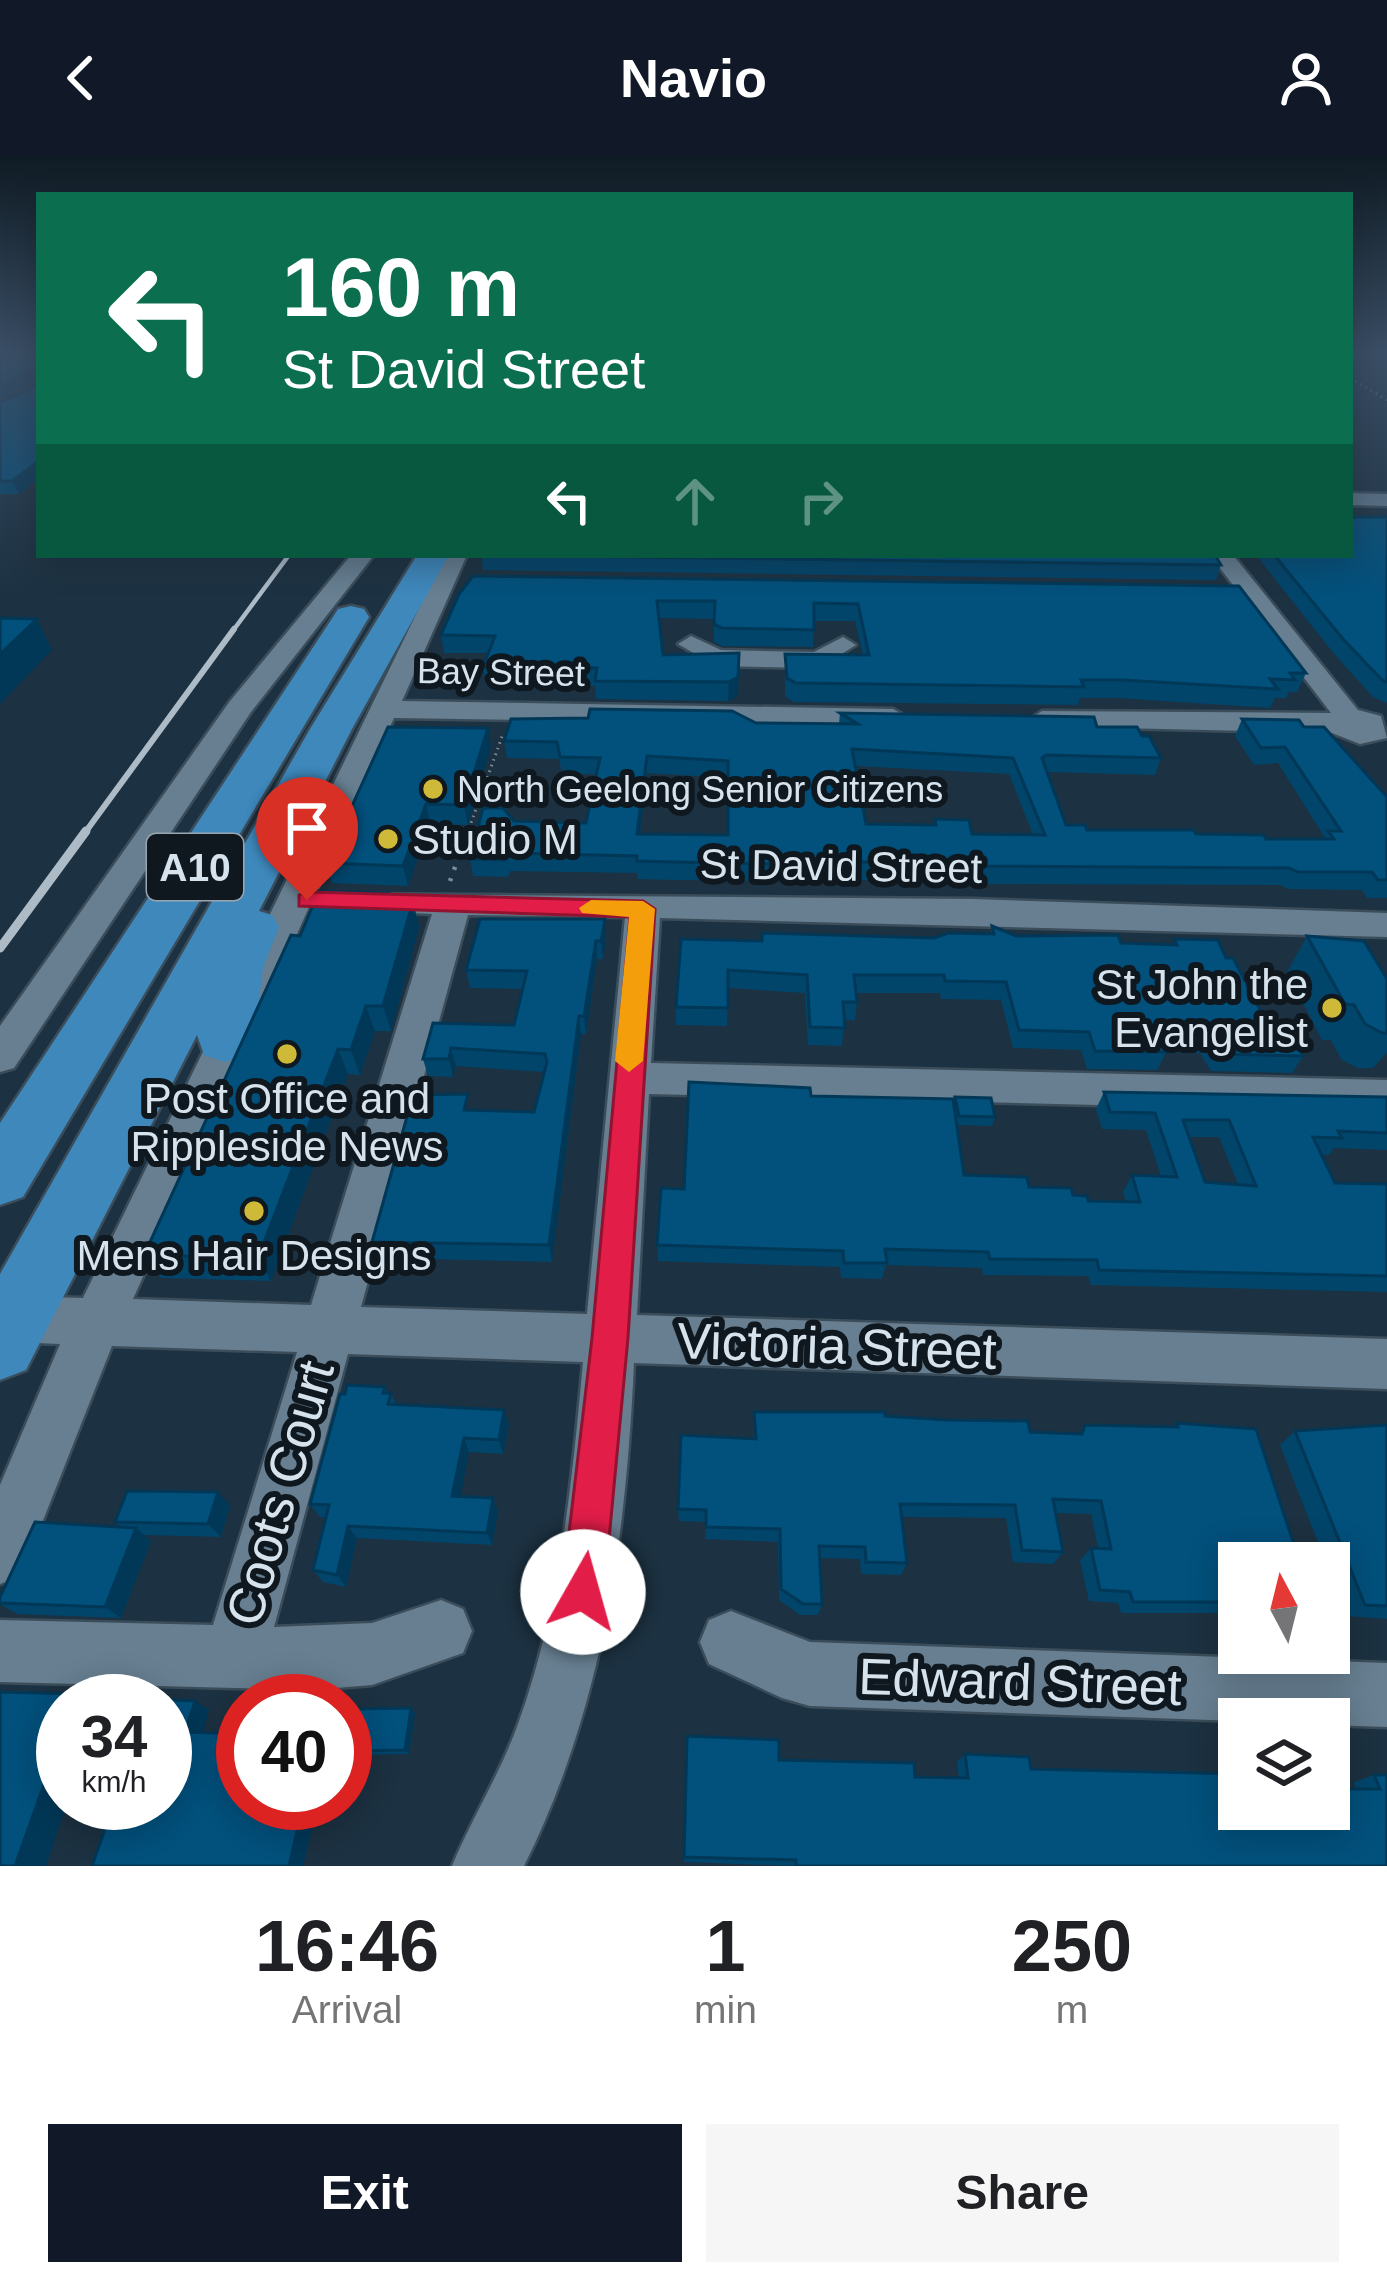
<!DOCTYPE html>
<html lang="en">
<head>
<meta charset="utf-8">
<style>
  :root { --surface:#fff; --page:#f6f6f6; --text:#202124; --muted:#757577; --accent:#111827 }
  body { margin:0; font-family:Arial,sans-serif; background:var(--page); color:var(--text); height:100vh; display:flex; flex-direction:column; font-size:45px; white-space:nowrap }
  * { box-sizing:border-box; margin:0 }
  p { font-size:39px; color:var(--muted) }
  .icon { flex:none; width:66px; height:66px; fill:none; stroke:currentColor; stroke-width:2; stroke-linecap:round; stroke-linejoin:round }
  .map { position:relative; height:1710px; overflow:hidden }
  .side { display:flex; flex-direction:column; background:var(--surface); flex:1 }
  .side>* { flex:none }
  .banner { position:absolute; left:36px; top:36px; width:1317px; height:366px; border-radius:0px; box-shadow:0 6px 30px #0003; background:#0b6e4f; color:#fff; overflow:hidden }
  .needle { width:78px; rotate:353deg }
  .buttons { position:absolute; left:1218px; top:1386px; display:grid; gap:24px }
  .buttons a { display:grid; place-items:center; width:132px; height:132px; border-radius:0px; background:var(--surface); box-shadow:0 6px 30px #0003; font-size:60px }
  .speed { position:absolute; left:36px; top:1518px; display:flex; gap:24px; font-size:60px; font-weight:700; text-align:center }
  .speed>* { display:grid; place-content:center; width:156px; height:156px; border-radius:50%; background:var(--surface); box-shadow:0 6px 30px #0003; line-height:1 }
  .speed small { font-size:30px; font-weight:400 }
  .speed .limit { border:18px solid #d22; background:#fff; color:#111 }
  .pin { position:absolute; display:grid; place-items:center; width:102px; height:102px; color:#fff; margin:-123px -51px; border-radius:50% 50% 50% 0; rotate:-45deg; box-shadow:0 0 12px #0007 }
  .pin .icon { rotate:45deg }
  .me { position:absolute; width:132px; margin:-66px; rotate:7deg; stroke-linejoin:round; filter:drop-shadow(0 0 9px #0008) }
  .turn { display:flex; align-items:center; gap:42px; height:252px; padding:0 48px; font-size:54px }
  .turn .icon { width:156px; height:156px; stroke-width:2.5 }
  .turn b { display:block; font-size:84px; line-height:102px }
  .lanes { display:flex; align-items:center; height:114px; padding:0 48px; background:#0003; justify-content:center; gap:60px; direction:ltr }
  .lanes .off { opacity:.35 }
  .eta { display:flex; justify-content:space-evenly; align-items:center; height:204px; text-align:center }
  .eta b { font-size:72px; font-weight:700; line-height:84px }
  .action { display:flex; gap:24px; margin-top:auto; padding:24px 48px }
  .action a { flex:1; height:138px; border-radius:0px; background:var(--accent); color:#fff; font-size:48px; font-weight:700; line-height:138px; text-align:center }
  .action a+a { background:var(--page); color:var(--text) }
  header { display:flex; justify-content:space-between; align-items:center; height:156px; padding:0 48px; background:var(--accent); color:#fff; font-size:54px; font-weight:700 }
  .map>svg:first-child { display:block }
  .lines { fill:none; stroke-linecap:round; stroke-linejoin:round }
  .minor-casing { stroke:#3b4d5a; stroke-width:5 }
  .highway-casing { stroke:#3b4d5a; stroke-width:5 }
  .path-far1 { stroke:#7c8d9a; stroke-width:3; stroke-dasharray:1.5 4.5; stroke-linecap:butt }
  .path { stroke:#7c8d9a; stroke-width:4.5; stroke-dasharray:3 9; stroke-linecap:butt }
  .minor { fill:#677f91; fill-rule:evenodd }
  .highway { fill:#3e88bc; fill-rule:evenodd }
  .rail-far2 { stroke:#adbbc7; stroke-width:4.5 }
  .rail-far1 { stroke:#adbbc7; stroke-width:6 }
  .rail { stroke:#adbbc7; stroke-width:9 }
  .wall { fill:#02456b; fill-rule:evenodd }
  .shaded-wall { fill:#013857 }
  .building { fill:#02507c; stroke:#013857; stroke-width:3; fill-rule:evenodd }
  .route { fill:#e11d48; stroke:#92132f; stroke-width:3 }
  .slow { fill:#f59e0b }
  .poi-dot { fill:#ceb938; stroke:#0f181f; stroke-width:4.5 }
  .labels { text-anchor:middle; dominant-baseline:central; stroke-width:12; stroke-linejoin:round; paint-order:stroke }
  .far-street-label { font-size:36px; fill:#d6e3ed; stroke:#0f181f }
  .far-poi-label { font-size:36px; fill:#d6e3ed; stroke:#0f181f; text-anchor:start }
  .shield { fill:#0f181f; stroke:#9aa6af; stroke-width:3 }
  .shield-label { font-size:39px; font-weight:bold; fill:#d6e3ed }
  .poi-label { font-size:42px; fill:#d6e3ed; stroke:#0f181f }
  .street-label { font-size:42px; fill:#d6e3ed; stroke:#0f181f }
  .near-street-label { font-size:51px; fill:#d6e3ed; stroke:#0f181f }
</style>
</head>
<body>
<header><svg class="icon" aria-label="back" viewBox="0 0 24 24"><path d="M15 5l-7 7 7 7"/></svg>Navio<svg class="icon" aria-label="person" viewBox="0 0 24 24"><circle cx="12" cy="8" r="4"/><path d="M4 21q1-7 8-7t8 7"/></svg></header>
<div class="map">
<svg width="1387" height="1710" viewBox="0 0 1387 1710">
  <rect width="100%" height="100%" fill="#1c3141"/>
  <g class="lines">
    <!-- minor casing -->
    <g class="minor-casing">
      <g id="minor">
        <path d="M1350 337 1387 338V350L1350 349Z"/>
        <path d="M351 399H374L251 556 14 912 0 916V870L230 545Z"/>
        <path d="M445 399H467L402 545 893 553 907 561 893 569 394 562 133 1143 311 1149 432 758 348 754 342 746 348 738 973 743 1387 757V781L660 762 651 907 1387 924V956L649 938 637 1159 1387 1183V1233L634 1207C626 1383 603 1551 524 1710H452C472 1662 500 1618 518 1568 560 1453 572 1327 583 1206L348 1198 274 1471 372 1467 441 1444 463 1453 472 1475 463 1497 372 1529 312 1534 0 1526V1464L213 1469 297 1196 112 1190 21 1420 0 1428V1329L60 1188 14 1186 0 1181V1145L14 1140 83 1142ZM468 759 625 761 587 1158 361 1151Z"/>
        <path d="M1210 399H1233L1358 554 1381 560 1387 582 1360 588 1332 577 1032 570 1028 564 1042 555 1331 557Z"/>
        <path d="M691 480 721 494 814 496 843 481 856 489 819 512 716 510 678 488Z"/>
        <path d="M731 1455 810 1486 1387 1507V1571L1329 1569V1563L1239 1565 810 1550 782 1542 709 1508 700 1486 709 1464Z"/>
      </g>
    </g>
    <!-- highway casing -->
    <g class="highway-casing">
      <g id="highway">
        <path d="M417 399H449L352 573 259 755 272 759 279 771 263 812 254 884 246 899 225 906 204 899 197 879 26 1214 0 1224V1118L310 573Z"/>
        <path d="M351 450 364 453 369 461 23 1041 0 1049V967L333 461 338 453Z"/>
      </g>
    </g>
    <!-- path-far1 -->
    <g class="path-far1">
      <path d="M1350 222 1387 244"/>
      <path d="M467 678 503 578"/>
    </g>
    <!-- path -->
    <path class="path" d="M450 725 468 675"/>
    <!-- minor -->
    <use href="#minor" class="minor"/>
    <!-- highway -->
    <use href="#highway" class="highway"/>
    <!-- rail-far2 -->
    <path class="rail-far2" d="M232 476 289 399"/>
    <!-- rail-far1 -->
    <path class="rail-far1" d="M84 678 234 473"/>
    <!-- rail -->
    <path class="rail" d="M0 792 86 675"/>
  </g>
  <!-- wall -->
  <g class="wall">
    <path d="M39 198V322L19 338H0V247L36 230Z"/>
    <path d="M1387 361V547L1373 541 1335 499 1256 399H1350Z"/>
    <path d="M481 399 1221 409 1216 424 483 414Z"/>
    <path d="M1239 430 1306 517 1297 536H1289L1286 542H1275L1270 552 1117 542H1080L1078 549 794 546 785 540V498L863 499 855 465H814L813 491 722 490 714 486V463L659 462 663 499 739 497 738 540 728 545 596 543 595 530H486L483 511 488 497H444L441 479 459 438Z"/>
    <path d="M840 557 1097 571 1142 580 1161 602 1155 619 1047 616 1066 669 1087 674 1196 678 1266 683H1324L1325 682 1278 607 1254 609 1235 580 1242 563 1304 571 1387 641V742H1367L1362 734 1289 733 1280 729 981 728 775 721V725L675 724 638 723 637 717 510 715 508 721 473 720 470 703 514 665 586 667 596 618H562L559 603 507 602 504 585 756 567 839 568ZM855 610 1009 618 1033 679 972 678 935 663 934 669 866 668ZM647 617 728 622 727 679 640 678Z"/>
    <path d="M491 591 468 669 430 668 408 730 332 727 326 707Z"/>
    <path d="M389 737 391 743 413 746 419 771 391 875H375L360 919 348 918 271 1125 161 1122 144 1099 300 780Z"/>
    <path d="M992 770 1016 780 1172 789 1174 783 1226 802 1275 882 1303 900 1292 917 1211 915 1200 897H1166L1157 914 1087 913 1081 894 1013 892 1001 844 941 843 940 837H856L857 846 855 864H844L842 890 808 889 805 837 728 832 727 870 676 869V851L761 785 934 782 990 778Z"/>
    <path d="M1307 780 1387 823V896L1373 912H1357L1341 903 1331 884H1322L1287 816Z"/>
    <path d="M606 781 603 803H597L586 878H581L552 1106 379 1102 372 1086 472 954 534 956 544 916 456 910 453 921 428 920 423 903 514 869 523 833 470 832 466 814Z"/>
    <path d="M1104 936 1387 941V994L1334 992 1329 999H1322L1335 1027 1387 1028V1136L1091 1129 1088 1120 983 1119 982 1112 886 1109 882 1123 841 1122 840 1111 658 1105 657 1089 684 1033 811 940 954 947 955 941 995 961 992 970 957 969 964 1019 1073 1039 1088 1045 1126 1046 1123 1036 1132 1019 1161 1020 1146 974 1102 973 1096 953ZM1189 981H1219L1238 1028 1205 1026Z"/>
    <path d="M385 1231 388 1237H391L396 1248 509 1268 503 1298 469 1296 460 1340 493 1342 498 1355 492 1389 357 1382 346 1431 323 1426 313 1414 326 1361H320L310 1348Z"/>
    <path d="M754 1256 885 1260 1030 1276 1079 1278 1085 1269 1173 1271 1176 1267 1239 1407V1451L1232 1457H1121L1118 1447 1089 1445 1080 1404 1091 1392H1098L1091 1358 1055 1357 1063 1396 1053 1408 1013 1406 1006 1362 902 1361 907 1407 901 1419 861 1418 860 1403 819 1402 822 1448 818 1459H800L779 1444 778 1386 705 1383 706 1366 679 1365 678 1353 753 1283Z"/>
    <path d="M1387 1269V1463L1347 1460 1329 1415V1407H1326L1280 1289 1295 1275Z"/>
    <path d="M230 1349 221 1381 144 1379 151 1385 121 1462 17 1458 0 1448V1441L121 1371 115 1366Z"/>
    <path d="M411 1552 415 1557 409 1598 349 1599 345 1595Z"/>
    <path d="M687 1580 779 1604 915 1621 959 1622 957 1606 965 1598 1031 1613 1232 1618 1229 1605 1239 1601V1653L1356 1633 1354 1626 1374 1619H1387V1710H793L684 1706Z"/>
  </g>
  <!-- shaded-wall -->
  <g class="shaded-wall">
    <path d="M35 210 39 222 0 244V229Z"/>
    <path d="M39 305V322L19 338 12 325Z"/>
    <path d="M37 463 52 494 0 548V498Z"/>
    <path d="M738 521V540L728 545 729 526Z"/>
    <path d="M488 572 491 591 468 669 464 649Z"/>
    <path d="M647 600V617L638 695 637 678Z"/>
    <path d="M426 648 430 668 408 730 403 710Z"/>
    <path d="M413 746 419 771 391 875 383 850Z"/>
    <path d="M605 763 606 781 603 803 601 785Z"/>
    <path d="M596 785 597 803 586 878 584 860Z"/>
    <path d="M366 850 375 875 360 919 351 894Z"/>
    <path d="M579 860 581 878 552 1106 549 1089Z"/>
    <path d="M451 892 456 910 453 921 449 903Z"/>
    <path d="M338 893 348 918 271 1125 258 1102Z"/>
    <path d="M504 1254 509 1268 503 1298 499 1284Z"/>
    <path d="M464 1282 469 1296 458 1353 452 1340Z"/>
    <path d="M218 1336 230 1349 221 1381 208 1368Z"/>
    <path d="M493 1342 498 1355 492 1389 487 1377Z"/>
    <path d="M348 1370 357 1382 346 1431 337 1419Z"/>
    <path d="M136 1372 151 1385 121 1462 105 1451Z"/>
    <path d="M76 1538 89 1545H74Z"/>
    <path d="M195 1545 209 1554 201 1585 185 1576Z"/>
    <path d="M411 1552 415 1557 409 1598 405 1594Z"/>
    <path d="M63 1575V1647H67L46 1710H15Z"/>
    <path d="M279 1647H293L288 1667 275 1661Z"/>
    <path d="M300 1662 313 1668 303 1710H289Z"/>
  </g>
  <!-- building -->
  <g class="building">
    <path d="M0 198H39V305L12 325H0V247L36 230 35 210 0 229Z"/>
    <path d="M1350 361H1387V526L1382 524 1343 483 1274 399H1350Z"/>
    <path d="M498 399H1215L1221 409Z"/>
    <path d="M473 420 1239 430 1306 517H1290L1295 524 1270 523 1278 533 1123 524H1081L1084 531 796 527 787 522 785 498 869 499 858 448 814 447V474L722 472 714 468 715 445H657L663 499 739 497 738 521 729 526 595 525 597 512 483 511 495 480 441 479 459 438Z"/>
    <path d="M0 462 37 463 0 498Z"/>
    <path d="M590 553 732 555 756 567 858 568 840 557 1094 561 1097 571H1137L1142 580H1149L1161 602 1046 599 1042 602 1066 669H1085L1087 674H1194L1196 678 1264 679 1266 683H1334L1328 675H1341L1285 591 1261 592 1242 563 1299 564 1304 571H1324L1387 641V724H1378L1372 716H1298L1289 712 985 710 776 703V708L675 706 637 705V700L507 697 505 704 470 703 483 652H503L514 665 586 667 600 602 560 601 557 586 504 585 511 563 588 562ZM852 593 1013 602 1045 679 972 678 969 664 935 663 936 669 866 668ZM647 600 728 605V679L637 678Z"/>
    <path d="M388 571 488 572 464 649 426 648 403 710 326 707Z"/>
    <path d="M319 735 389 737 387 743 413 746 383 850H366L351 894 338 893 258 1102 144 1099 291 779 300 780Z"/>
    <path d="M480 763H605L601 785H596L584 860H579L549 1089 372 1086 413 939 468 938 464 954 534 956 547 906 545 898 451 892 449 903H423L433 867 514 869 527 815 466 814Z"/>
    <path d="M992 770 1016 780 1118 779 1121 787 1177 789 1174 783 1218 784 1226 802H1233L1275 882H1295L1303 900 1220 898 1209 880 1159 879 1166 896 1095 895 1089 876 1019 874 1006 826 945 825 944 819H854L857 846H843L845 872 810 871 807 819 728 814V852L676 851 681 783 762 785V777L934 782 948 777 994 778Z"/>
    <path d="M1307 780 1364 785 1387 823V877H1382L1365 868 1354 849 1345 848Z"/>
    <path d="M689 926 810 932 811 940 953 943 964 1019 1027 1021 1029 1031 1071 1032 1073 1039 1087 1040 1088 1045 1140 1046 1132 1019 1177 1021 1155 957 1110 956 1104 936 1387 941V977L1338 975 1342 982 1313 981 1335 1027 1387 1028V1120L1099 1114 1097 1104 990 1103 988 1096 885 1093 887 1107H844L843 1095 657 1089 661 1032 684 1033ZM1183 964H1229L1256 1030 1205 1026Z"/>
    <path d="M955 941 991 942 995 961 959 960Z"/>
    <path d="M347 1229 385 1231 383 1237H391L388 1248 504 1254 499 1284 464 1282 452 1340 493 1342 487 1377 348 1370 337 1419 313 1414 329 1349 310 1348 340 1238H345Z"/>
    <path d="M754 1256H885V1260L948 1264 1028 1265 1030 1276 1082 1278 1085 1269 1178 1271 1176 1267 1256 1273 1300 1407H1239V1415H1235L1239 1426V1446H1133L1130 1436 1100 1434 1091 1392 1111 1393 1101 1345 1053 1343 1063 1396 1022 1394 1015 1349 900 1348 907 1407 866 1406 865 1391 819 1390 822 1448H803L781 1433 780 1373 706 1371V1354L678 1353 681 1279 756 1283Z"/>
    <path d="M1387 1269V1450L1365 1449 1295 1275Z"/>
    <path d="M127 1335 218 1336 208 1368 115 1366Z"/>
    <path d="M35 1366 136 1372 105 1451 0 1447V1441Z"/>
    <path d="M0 1536 76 1538 74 1545H63V1575L15 1710H0Z"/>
    <path d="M149 1543 195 1545 185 1576 243 1578V1647H279L275 1661 300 1662 289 1710H92L114 1647H165V1545H148Z"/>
    <path d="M411 1552 405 1594 345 1595 352 1553Z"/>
    <path d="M687 1580 779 1584V1604L914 1607 915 1621 968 1622 965 1598 1029 1601 1031 1613 1239 1618V1653H1329V1633H1380L1374 1619H1387V1710H796V1704L684 1701Z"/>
  </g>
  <!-- sky -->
  <linearGradient id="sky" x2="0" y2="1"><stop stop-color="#0f1b24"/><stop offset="0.45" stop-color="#3a4e65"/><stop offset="1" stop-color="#3a4e65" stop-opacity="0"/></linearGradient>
  <rect width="1387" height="438" fill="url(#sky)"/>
  <!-- route -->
  <path class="route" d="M307 736 643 745 655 753 628 1182 604 1436 598 1451 583 1457 568 1451 562 1436 592 1182 630 761 299 750V739Z"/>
  <!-- slow -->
  <path class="slow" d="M591 744 643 745 655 753 643 905 629 916 615 905 629 761 582 757 579 752Z"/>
  <!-- markers -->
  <g class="poi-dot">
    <circle cx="433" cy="633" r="12"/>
    <circle cx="388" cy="683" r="12"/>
    <circle cx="1332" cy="852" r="12"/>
    <circle cx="287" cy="898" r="12"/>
    <circle cx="254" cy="1055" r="12"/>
  </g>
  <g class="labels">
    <!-- far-street labels -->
    <g class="far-street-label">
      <text transform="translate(501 516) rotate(1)">Bay Street</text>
    </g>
    <!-- far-poi labels -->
    <g class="far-poi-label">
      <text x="457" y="633">North Geelong Senior Citizens</text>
    </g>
    <!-- shield labels -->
    <rect class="shield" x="147" y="678" width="96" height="66" rx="9"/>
    <g class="shield-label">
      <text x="195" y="711">A10</text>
    </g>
    <!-- poi labels -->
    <g class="poi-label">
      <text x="412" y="683" text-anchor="start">Studio M</text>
      <text x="1308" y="828" text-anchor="end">St John the<tspan x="1308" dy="48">Evangelist</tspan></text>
      <text x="287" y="942">Post Office and<tspan x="287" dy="48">Rippleside News</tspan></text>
      <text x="254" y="1099">Mens Hair Designs</text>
    </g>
    <!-- street labels -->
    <g class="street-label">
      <text transform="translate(841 710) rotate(1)">St David Street</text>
    </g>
    <!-- near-street labels -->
    <g class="near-street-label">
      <text transform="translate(837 1190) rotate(2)">Victoria Street</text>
      <text transform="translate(280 1337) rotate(-74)">Coots Court</text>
      <text transform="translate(1020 1526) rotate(2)">Edward Street</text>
    </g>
  </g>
</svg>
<div class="buttons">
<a><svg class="needle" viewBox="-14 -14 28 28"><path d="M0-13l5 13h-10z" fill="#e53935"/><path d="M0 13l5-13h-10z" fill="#757577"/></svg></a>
<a><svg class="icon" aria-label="layers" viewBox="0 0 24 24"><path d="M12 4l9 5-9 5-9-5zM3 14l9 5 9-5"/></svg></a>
</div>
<div class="speed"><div>34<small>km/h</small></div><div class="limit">40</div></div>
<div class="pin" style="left:307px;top:744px;background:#d93025"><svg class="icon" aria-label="arrive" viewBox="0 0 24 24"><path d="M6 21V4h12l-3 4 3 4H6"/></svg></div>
<svg class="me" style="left:583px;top:1436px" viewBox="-20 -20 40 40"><circle r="19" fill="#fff"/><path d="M0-13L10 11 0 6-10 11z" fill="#e11d48"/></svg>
<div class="banner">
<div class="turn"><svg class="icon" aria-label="left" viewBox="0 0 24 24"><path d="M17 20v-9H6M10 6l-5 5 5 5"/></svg><div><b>160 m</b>St David Street</div></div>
<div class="lanes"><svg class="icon" aria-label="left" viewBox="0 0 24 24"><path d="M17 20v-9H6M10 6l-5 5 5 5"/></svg><svg class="icon off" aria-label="ahead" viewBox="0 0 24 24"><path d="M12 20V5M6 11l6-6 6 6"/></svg><svg class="icon off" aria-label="right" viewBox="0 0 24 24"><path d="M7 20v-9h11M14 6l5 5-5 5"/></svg></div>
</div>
</div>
<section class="side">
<div class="eta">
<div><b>16:46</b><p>Arrival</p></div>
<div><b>1</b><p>min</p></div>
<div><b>250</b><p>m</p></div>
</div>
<div class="action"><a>Exit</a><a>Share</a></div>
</section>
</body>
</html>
